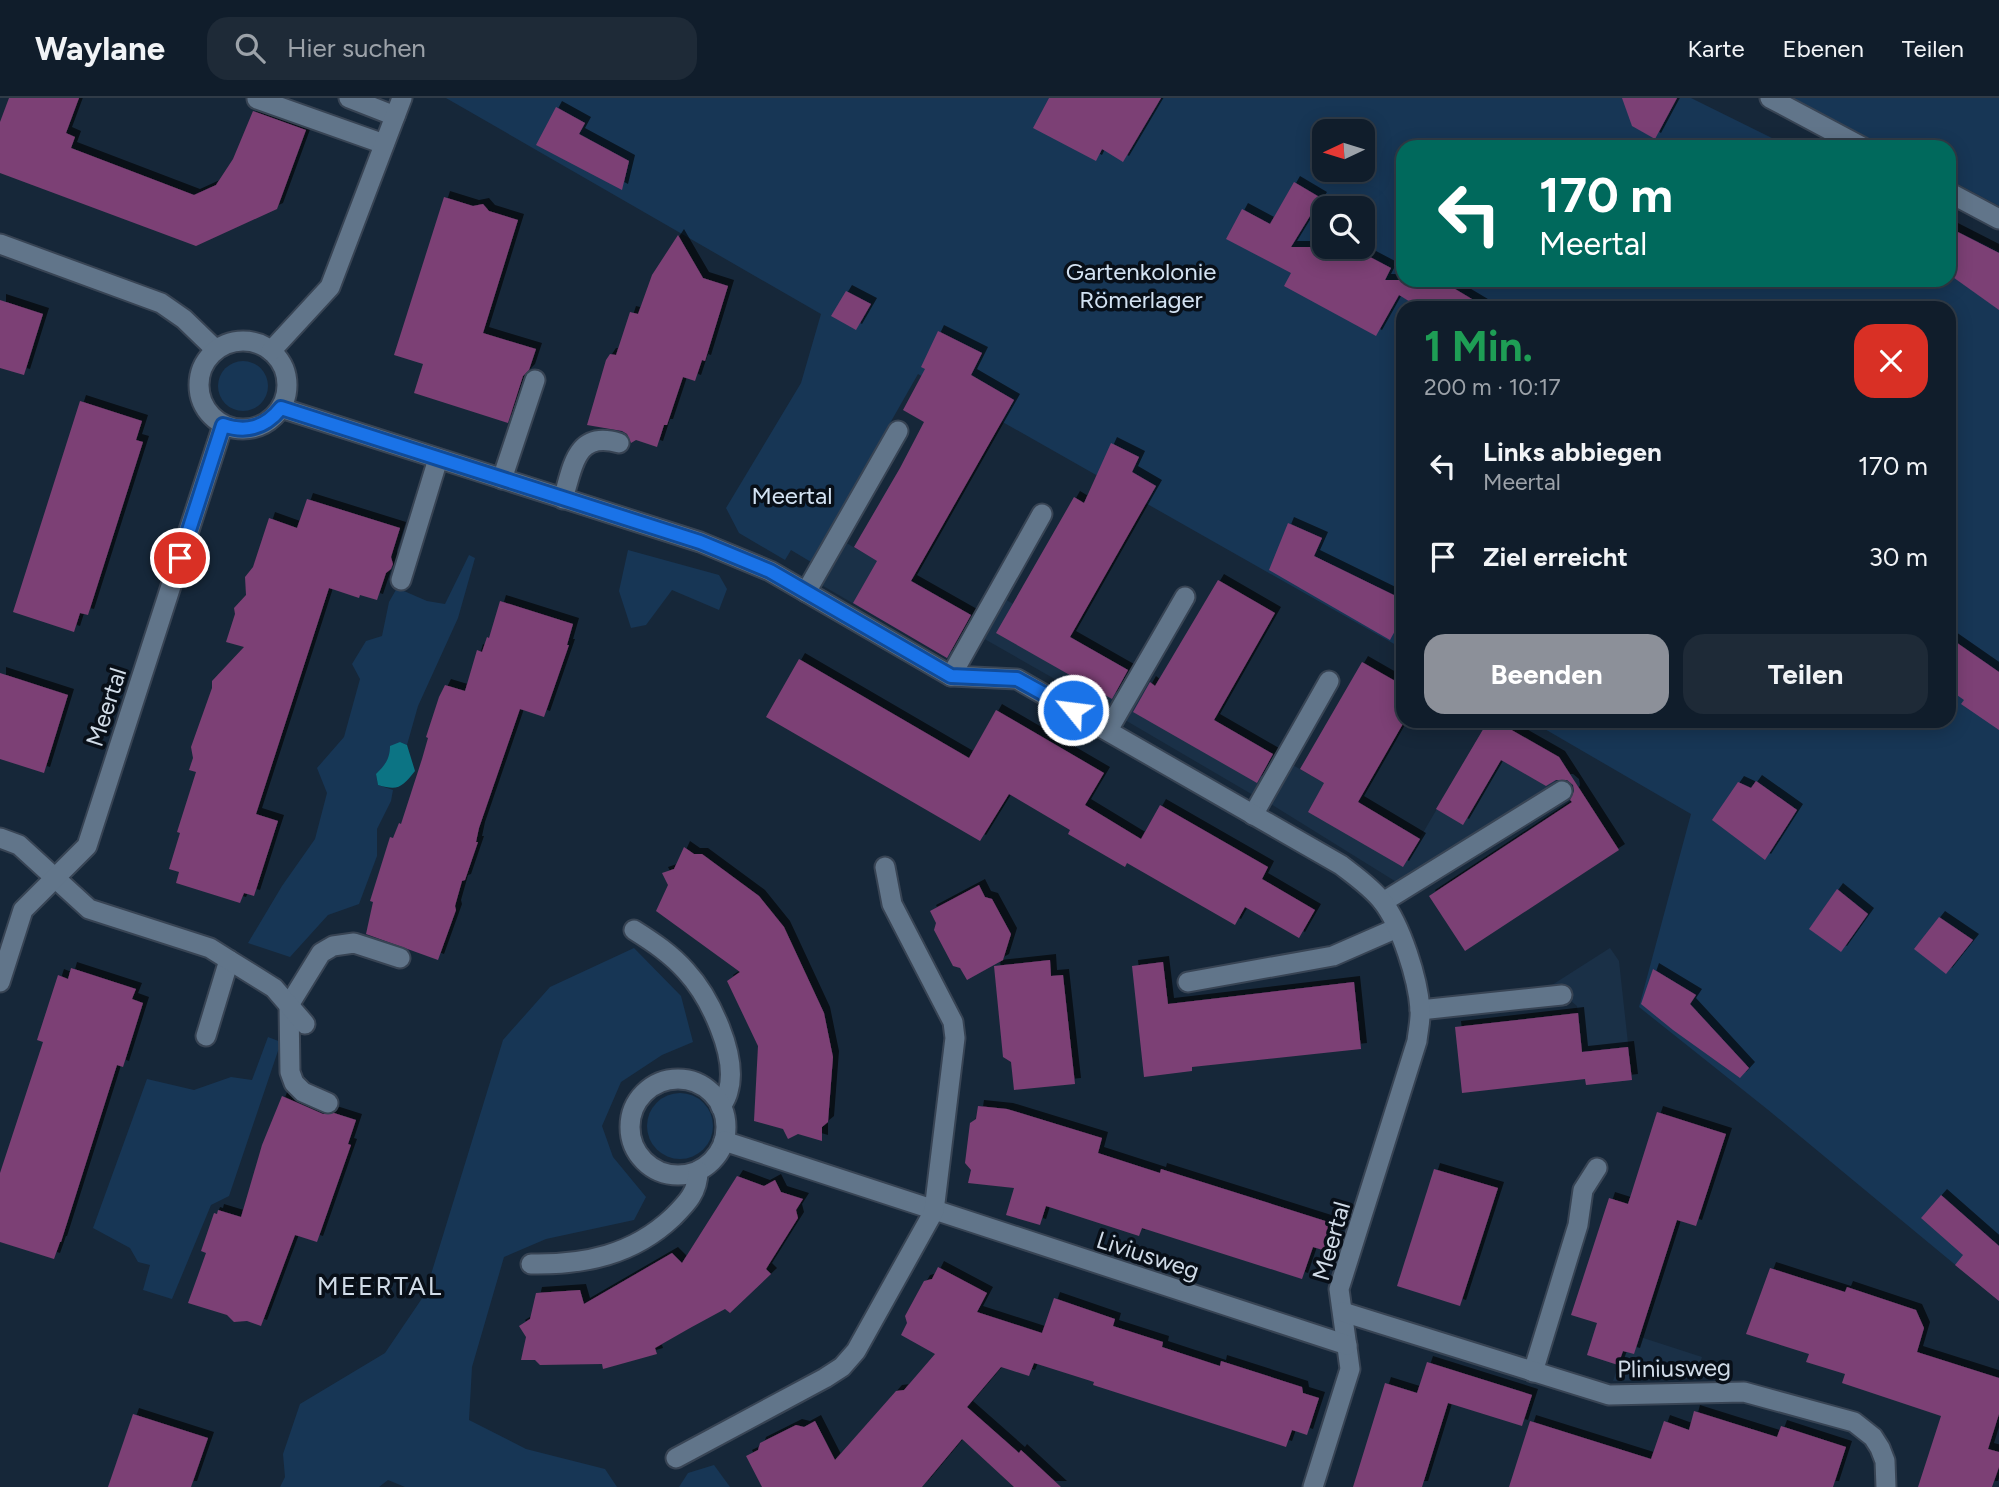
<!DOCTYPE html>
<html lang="de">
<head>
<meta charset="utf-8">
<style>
  :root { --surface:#101d2b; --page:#1e2a37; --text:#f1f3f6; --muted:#9ca2a9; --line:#303b47; --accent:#8c9099 }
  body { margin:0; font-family:Figtree,sans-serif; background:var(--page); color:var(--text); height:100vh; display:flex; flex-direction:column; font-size:26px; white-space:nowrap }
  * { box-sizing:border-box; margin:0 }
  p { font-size:23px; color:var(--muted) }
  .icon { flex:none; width:38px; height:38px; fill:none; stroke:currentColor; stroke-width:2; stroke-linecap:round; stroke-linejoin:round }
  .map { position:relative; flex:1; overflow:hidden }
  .details { position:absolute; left:1396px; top:203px; width:560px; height:427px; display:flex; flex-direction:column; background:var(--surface); border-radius:21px; box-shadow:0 4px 18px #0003,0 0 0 2px var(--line) }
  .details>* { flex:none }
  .hud { position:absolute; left:1396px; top:42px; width:560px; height:147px; border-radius:21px; box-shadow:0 4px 18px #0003,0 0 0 2px var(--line); background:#00695c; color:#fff; overflow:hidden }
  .needle { width:46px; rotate:266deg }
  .fabs { position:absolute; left:1312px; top:21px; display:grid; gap:14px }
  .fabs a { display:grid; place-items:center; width:63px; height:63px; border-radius:14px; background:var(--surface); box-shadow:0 4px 18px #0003,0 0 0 2px var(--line); font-size:35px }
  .pin { position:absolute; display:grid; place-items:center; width:60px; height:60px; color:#fff; margin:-30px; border:4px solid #fff; border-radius:50%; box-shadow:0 2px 7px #0007 }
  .me { position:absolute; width:77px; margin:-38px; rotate:299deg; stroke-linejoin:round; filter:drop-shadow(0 0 5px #0008) }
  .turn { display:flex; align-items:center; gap:24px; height:147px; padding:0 28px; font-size:32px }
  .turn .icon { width:91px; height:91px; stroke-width:2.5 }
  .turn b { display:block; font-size:49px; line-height:60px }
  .round { display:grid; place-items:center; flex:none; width:74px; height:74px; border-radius:21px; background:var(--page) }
  .summary { display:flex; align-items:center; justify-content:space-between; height:119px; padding:0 28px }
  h1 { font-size:42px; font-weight:700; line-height:52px; color:#1e9e55 }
  .primary-button { display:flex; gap:14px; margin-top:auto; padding:14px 28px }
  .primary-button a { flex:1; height:80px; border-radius:21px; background:var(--accent); color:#fff; font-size:28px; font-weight:700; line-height:80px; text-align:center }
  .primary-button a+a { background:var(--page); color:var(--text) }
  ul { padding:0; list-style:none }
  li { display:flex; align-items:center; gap:21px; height:91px; padding:0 28px }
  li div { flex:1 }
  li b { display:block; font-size:26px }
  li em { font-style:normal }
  header { display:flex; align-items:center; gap:42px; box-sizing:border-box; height:98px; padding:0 35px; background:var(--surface); border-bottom:2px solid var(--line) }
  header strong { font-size:33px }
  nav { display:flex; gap:38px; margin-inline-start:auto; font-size:24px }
  .search { width:490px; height:63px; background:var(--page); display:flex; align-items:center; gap:18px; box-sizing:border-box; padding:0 24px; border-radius:21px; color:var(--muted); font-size:26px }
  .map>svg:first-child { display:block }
  .built { fill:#1a3047 }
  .green { fill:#173655; fill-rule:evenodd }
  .water { fill:#0c7484 }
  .building { fill:#7c4074; filter:url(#shadow) }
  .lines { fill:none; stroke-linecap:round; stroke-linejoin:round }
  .service-casing { stroke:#384454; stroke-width:23 }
  .minor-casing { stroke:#384454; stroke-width:23 }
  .service { stroke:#61758a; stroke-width:19 }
  .minor { stroke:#61758a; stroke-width:19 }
  .route-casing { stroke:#114b97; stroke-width:18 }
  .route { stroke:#1a73e8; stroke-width:12 }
  .labels { text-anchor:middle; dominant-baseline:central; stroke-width:7; stroke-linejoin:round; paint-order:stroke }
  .park-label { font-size:24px; fill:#d3e2f2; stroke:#080f18 }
  .street-label { font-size:24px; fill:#d0dbe7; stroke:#080f18 }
  .neighbourhood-label { font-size:26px; letter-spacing:2px; fill:#d0dbe7; stroke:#080f18 }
</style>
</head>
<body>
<header>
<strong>Waylane</strong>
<div class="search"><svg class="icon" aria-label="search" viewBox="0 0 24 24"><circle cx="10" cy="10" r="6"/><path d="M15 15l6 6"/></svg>Hier suchen</div>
<nav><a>Karte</a><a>Ebenen</a><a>Teilen</a></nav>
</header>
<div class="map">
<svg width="1999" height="1389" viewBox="0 0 1999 1389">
  <defs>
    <filter id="shadow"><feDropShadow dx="6" dy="-6" stdDeviation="0" flood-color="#0009"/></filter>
  </defs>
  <rect width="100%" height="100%" fill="#162739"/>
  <!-- built -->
  <g class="built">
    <path d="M843 443 973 518 949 561 818 485Z"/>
    <path d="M1003 500 1133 575 1111 613 981 539Z"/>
    <path d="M1147 583 1276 658 1253 697 1125 622Z"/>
    <path d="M1488 623H1496L1566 664 1551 691 1398 785 1269 705 1291 666 1420 740Z"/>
    <path d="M1610 850 1619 863 1632 982 1586 987 1577 908 1552 887Z"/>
    <path d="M1597 1225 1702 1259 1697 1274 1714 1280 1613 1283 1618 1267 1587 1257Z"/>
  </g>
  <!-- green -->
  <g class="green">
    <path d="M446 0H1691L1790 49H1404V182H1950V130L1999 153V1203L1767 1011 1639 909 1691 716 1531 623H1950V210H1404L1403 551 918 276 811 464 791 452 785 462 739 435 726 410 801 285 821 216ZM1325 33H1363V72H1325ZM1325 110H1363V149H1325Z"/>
    <path d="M1792 0H1999V108L1950 82V49H1886Z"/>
    <circle cx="243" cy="288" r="25"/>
    <path d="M628 452 719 477 727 491 719 512 672 492 646 527 631 530 619 493Z"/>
    <path d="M469 457 475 460 458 520 418 608 407 647 400 644 386 666 376 676 378 687 393 692 391 703 377 731V758L359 806 328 817 290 859 248 845 282 788 315 741 327 695 317 670 344 639 360 581 352 566 366 543 382 538 389 504 397 490 427 503 445 506Z"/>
    <path d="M634 850 681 898 693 944 662 957 621 984 602 1028 613 1059 646 1099 634 1122 546 1141 504 1159 472 1269 469 1322 526 1351 605 1371 617 1389H405L388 1382 379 1389H280L285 1379 283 1356 300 1306 385 1255 425 1196 503 942 550 889Z"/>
    <path d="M268 939 281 944 229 1098 211 1107 172 1201 143 1192 150 1167 138 1164 130 1150 93 1130 147 981 194 992 231 979 252 982Z"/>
    <circle cx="680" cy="1028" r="33"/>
    <path d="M714 1367 730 1389H679L688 1375Z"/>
  </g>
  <!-- water -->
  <path class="water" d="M400 644 407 647 415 673C402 689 399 693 378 687L376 676C385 667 390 661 390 648Z"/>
  <!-- building -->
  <g class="building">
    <path d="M9 0H79L66 35 75 39 71 50 194 97 216 87 233 61 253 13 306 32 277 111 196 148 0 75V24Z"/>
    <path d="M1049 0H1161L1123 64 1102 51 1096 63 1033 30Z"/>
    <path d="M1622 0H1677L1655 41 1632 28Z"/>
    <path d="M556 9 585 25 579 36 629 63 622 92 536 47Z"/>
    <path d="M1294 84 1321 100 1291 149H1351L1391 170 1385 182H1440L1487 210H1420L1399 197 1376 238 1284 188 1291 175 1226 141 1242 111 1270 126Z"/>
    <path d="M444 99 473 108 483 106 489 113 518 122 483 235 536 251 529 272 523 278 508 325 414 295 423 266 394 257Z"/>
    <path d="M1950 130 1999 155V212L1950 177Z"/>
    <path d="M678 137 703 180 728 188 705 263 702 262 695 283 683 279 667 327H664L657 349 636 342 631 345 627 336 622 333 587 327 606 262 610 256 616 257 630 214 638 216 652 177Z"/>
    <path d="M846 193 871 206 856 232 831 218Z"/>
    <path d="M0 202 43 216 24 277 0 270Z"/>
    <path d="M938 233 982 255 971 277 1014 302 911 483 971 517 947 560 853 505 877 463 854 449 900 370 924 324 903 312 925 271 921 269Z"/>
    <path d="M80 303 142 323 136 342 143 344 88 517 80 515 74 534 13 514Z"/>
    <path d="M1111 345 1139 359 1132 374 1156 388 1070 539 1128 572 1112 601 996 535 1074 399 1084 405Z"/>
    <path d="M307 401 400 430 391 459 393 466 391 471 386 475 377 502 360 497 359 500 329 490 256 716 278 723 254 798 244 795 240 805 176 785 179 774 169 771 180 735 177 734 196 674 189 672 193 660 191 649 212 590V583L244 549 226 544 235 516 234 510 246 497 245 479 253 469 269 420 297 430Z"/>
    <path d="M1288 425 1322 440 1314 458 1404 502V516L1390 542 1269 472Z"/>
    <path d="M1218 482 1275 515 1214 622 1273 656 1257 685 1133 614 1150 584 1155 588Z"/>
    <path d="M500 503 573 526 567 547H569L544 619 520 611 479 730 476 744H478L465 782 462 783 455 808 456 812 438 862 366 836 373 804 370 803 390 739 393 740 399 725 401 726 422 661 428 640 426 639 439 599 445 587 465 593 477 552 482 554 487 539 489 540Z"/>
    <path d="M1950 540 1999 574V632L1961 606 1964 602 1950 592Z"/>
    <path d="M799 561 969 660 996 612 1104 675 1085 707 1141 741 1160 707 1268 769 1262 781 1315 812 1299 840 1245 809 1235 827 1127 765 1125 769 1068 736 1070 732 1009 696 980 743 766 619Z"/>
    <path d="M1362 564 1404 588V624L1358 704 1420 741 1403 769 1308 714 1324 685 1300 671Z"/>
    <path d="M0 575 68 597 44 675 0 661Z"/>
    <path d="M1488 623H1496L1559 659 1619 752 1465 853 1429 798 1572 704 1570 702 1574 693 1573 687 1567 682H1556L1546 688 1501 662 1463 727 1436 711Z"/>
    <path d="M1756 683 1797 712 1765 762 1712 722 1738 684 1751 690Z"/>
    <path d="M684 749 694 756H702L759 798 784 829 824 915 833 959 828 1024 822 1029V1043L798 1036 788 1041 783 1031 754 1023 758 948 727 883 740 874 656 813 668 787 662 775 674 771Z"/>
    <path d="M979 787 985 799 992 801 1011 836 1003 862 967 882 960 870 953 868 934 832 936 825 930 813Z"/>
    <path d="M1837 791 1868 816 1841 854 1809 831Z"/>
    <path d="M1939 819 1973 842 1946 876 1914 851Z"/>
    <path d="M1050 862 1051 878 1063 877 1075 986 1014 992 1011 964 1003 959 994 868Z"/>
    <path d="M1163 864 1168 906 1354 884 1361 951 1192 969V973L1144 979 1132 868Z"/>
    <path d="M71 870 136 891 132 901 143 905 123 969 117 967 61 1144H60L54 1161 0 1144V1075L43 944 37 942 58 877 68 881Z"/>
    <path d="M1653 871 1696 897 1690 906 1749 970 1740 980 1673 932 1641 906Z"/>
    <path d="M1578 915 1582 954 1628 949 1632 982 1586 987 1585 981 1462 995 1455 929Z"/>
    <path d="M282 998 323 1016 334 1015 356 1022 348 1046 351 1047 317 1144 295 1137 261 1228 247 1223 234 1224 227 1217 188 1205 206 1155 201 1153 214 1115 217 1116 218 1112 241 1119 262 1047Z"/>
    <path d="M978 1008 1007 1011 1102 1040 1098 1055 1160 1075 1161 1071 1338 1127 1329 1154 1313 1149 1302 1181 1142 1130 1139 1138 1046 1108 1040 1127 1006 1117 1014 1090 968 1085 971 1072 965 1065 970 1025 976 1021Z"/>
    <path d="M1657 1014 1726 1036 1696 1128 1677 1122 1634 1256 1623 1253 1618 1267 1587 1257 1597 1225 1571 1217 1609 1100 1628 1106Z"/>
    <path d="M1434 1071 1498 1090 1460 1208 1397 1188Z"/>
    <path d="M737 1078 764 1088 775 1082 781 1094 803 1101 796 1112 798 1120 766 1171 771 1176 730 1215 725 1211 690 1230 655 1250 657 1256 603 1271 602 1266 540 1267 535 1262H521L526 1239 519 1228 530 1221 536 1195 580 1192 584 1206 672 1155 682 1165Z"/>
    <path d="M1941 1097 1999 1148V1203L1955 1167 1963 1157 1921 1120Z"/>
    <path d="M938 1169 987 1195 977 1214 1042 1235 1054 1200 1115 1221 1113 1228 1163 1244 1162 1249 1220 1268 1221 1263 1302 1289 1303 1295 1319 1300 1307 1337 1292 1332 1286 1349 1093 1287 1094 1284 1034 1265 1029 1278 1001 1269 967 1309 1019 1355 1021 1352 1061 1389H1014L962 1341 922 1389H762L746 1358 758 1352 760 1345 796 1327 804 1329 815 1323 835 1362 896 1293 904 1292 935 1256 901 1237 907 1225 905 1218 924 1183 932 1181Z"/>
    <path d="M1770 1170 1845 1194 1847 1189 1916 1212 1924 1230 1917 1254 1999 1280V1316L1988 1351 1999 1354V1369L1992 1389H1918L1941 1318 1842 1285 1845 1276 1806 1264 1809 1256 1746 1236Z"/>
    <path d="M1427 1264 1532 1297 1522 1328 1448 1305 1422 1389H1353L1385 1285 1417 1295Z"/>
    <path d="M1694 1313 1777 1339 1781 1328 1846 1349 1833 1389H1509L1530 1323 1651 1361 1664 1323 1689 1332Z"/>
    <path d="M133 1316 208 1340 191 1389H108Z"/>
  </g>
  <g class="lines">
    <!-- service casing -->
    <g class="service-casing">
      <g id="service">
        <path d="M1770 0 1862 49"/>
        <path d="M257 1 384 46"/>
        <path d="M1950 95 1999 121"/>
        <path d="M502 381 535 282"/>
        <path d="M563 401C573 368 576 332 619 345"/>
        <path d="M401 482 438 361"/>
        <path d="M806 494 898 333"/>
        <path d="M951 578 1042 416"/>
        <path d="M1108 632 1185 499"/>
        <path d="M1253 717 1329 583"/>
        <path d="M1383 804 1562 693"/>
        <path d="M1188 884 1333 858 1397 830"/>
        <path d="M1420 912 1562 897"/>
        <path d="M206 938 229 862"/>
        <path d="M328 1005 303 994 294 985 290 974 289 907 321 855 333 848 354 845 400 860"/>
        <path d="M1533 1274 1578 1127 1583 1092 1597 1070"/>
      </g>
    </g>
    <!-- minor casing -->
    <g class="minor-casing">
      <g id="minor">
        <path d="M349 0 395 18"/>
        <path d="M0 146 161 205 184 221 216 252"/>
        <circle cx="243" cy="287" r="44"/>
        <path d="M271 253 330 189 402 0"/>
        <path d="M281 310 700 444 770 473 951 578 1017 581 1341 767C1355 778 1371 789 1382 803 1401 827 1418 881 1420 911 1421 921 1418 933 1417 943L1339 1191 1350 1271 1313 1389"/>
        <path d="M0 740 19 747 89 811 210 850 229 862 274 890 305 926"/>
        <path d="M634 832C653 844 671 856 686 873 709 898 739 958 728 994 727 999 724 1004 721 1009"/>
        <path d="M0 884 23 812 87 748 223 327"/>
        <circle cx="678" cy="1029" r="48"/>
        <path d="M724 1043 1347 1247"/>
        <path d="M531 1166C584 1167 633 1157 673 1119 687 1105 698 1094 698 1073"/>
        <path d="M1343 1214 1609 1297 1744 1294 1854 1324 1873 1339 1880 1350 1885 1363 1886 1389"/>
        <path d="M676 1360 825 1280 842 1269 856 1253 934 1113 955 940 953 924 892 806 885 769"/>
      </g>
    </g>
    <!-- service -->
    <use href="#service" class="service"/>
    <!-- minor -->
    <use href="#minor" class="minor"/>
  </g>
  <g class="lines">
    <!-- route casing -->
    <g class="route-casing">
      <path id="route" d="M180 460 223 327C246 335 265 330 281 310L700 444 770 473 951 578 1017 581 1073 612"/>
    </g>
    <!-- route -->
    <use href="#route" class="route"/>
  </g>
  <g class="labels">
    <!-- park labels -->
    <g class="park-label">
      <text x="1141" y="173">Gartenkolonie<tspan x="1141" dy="28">Römerlager</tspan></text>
      <text x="792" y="397">Meertal</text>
    </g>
    <!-- street labels -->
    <g class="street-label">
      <text transform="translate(106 609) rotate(-72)">Meertal</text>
      <text transform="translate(1331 1143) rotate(-74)">Meertal</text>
      <text transform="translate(1148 1157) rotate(18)">Liviusweg</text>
      <text transform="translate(1674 1270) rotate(-1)">Pliniusweg</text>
    </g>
    <!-- neighbourhood labels -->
    <g class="neighbourhood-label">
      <text x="380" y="1188">MEERTAL</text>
    </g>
  </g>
</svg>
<div class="fabs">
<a><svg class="needle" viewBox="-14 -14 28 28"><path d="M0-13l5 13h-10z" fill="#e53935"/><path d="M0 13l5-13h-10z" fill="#9ca2a9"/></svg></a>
<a><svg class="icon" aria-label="search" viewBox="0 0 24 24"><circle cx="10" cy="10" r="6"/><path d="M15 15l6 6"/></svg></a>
</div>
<div class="pin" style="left:180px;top:460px;background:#d93025"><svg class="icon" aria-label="arrive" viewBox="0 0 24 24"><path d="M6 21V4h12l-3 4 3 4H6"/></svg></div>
<svg class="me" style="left:1073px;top:612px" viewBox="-20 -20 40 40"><circle r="17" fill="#1a73e8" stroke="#fff" stroke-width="3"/><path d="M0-11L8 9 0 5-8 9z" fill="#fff"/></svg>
<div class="hud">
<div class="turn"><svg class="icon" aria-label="left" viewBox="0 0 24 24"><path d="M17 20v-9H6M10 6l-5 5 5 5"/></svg><div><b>170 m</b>Meertal</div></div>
</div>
<section class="details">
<div class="summary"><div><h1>1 Min.</h1><p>200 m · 10:17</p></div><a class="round" style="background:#d93025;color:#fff"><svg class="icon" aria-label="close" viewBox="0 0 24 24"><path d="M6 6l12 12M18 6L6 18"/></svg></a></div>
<ul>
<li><svg class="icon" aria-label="left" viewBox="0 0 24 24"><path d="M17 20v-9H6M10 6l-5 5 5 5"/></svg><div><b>Links abbiegen</b><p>Meertal</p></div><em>170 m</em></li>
<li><svg class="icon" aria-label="arrive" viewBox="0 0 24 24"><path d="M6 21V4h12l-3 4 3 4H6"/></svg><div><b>Ziel erreicht</b></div><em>30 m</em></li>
</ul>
<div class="primary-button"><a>Beenden</a><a>Teilen</a></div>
</section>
</div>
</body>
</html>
